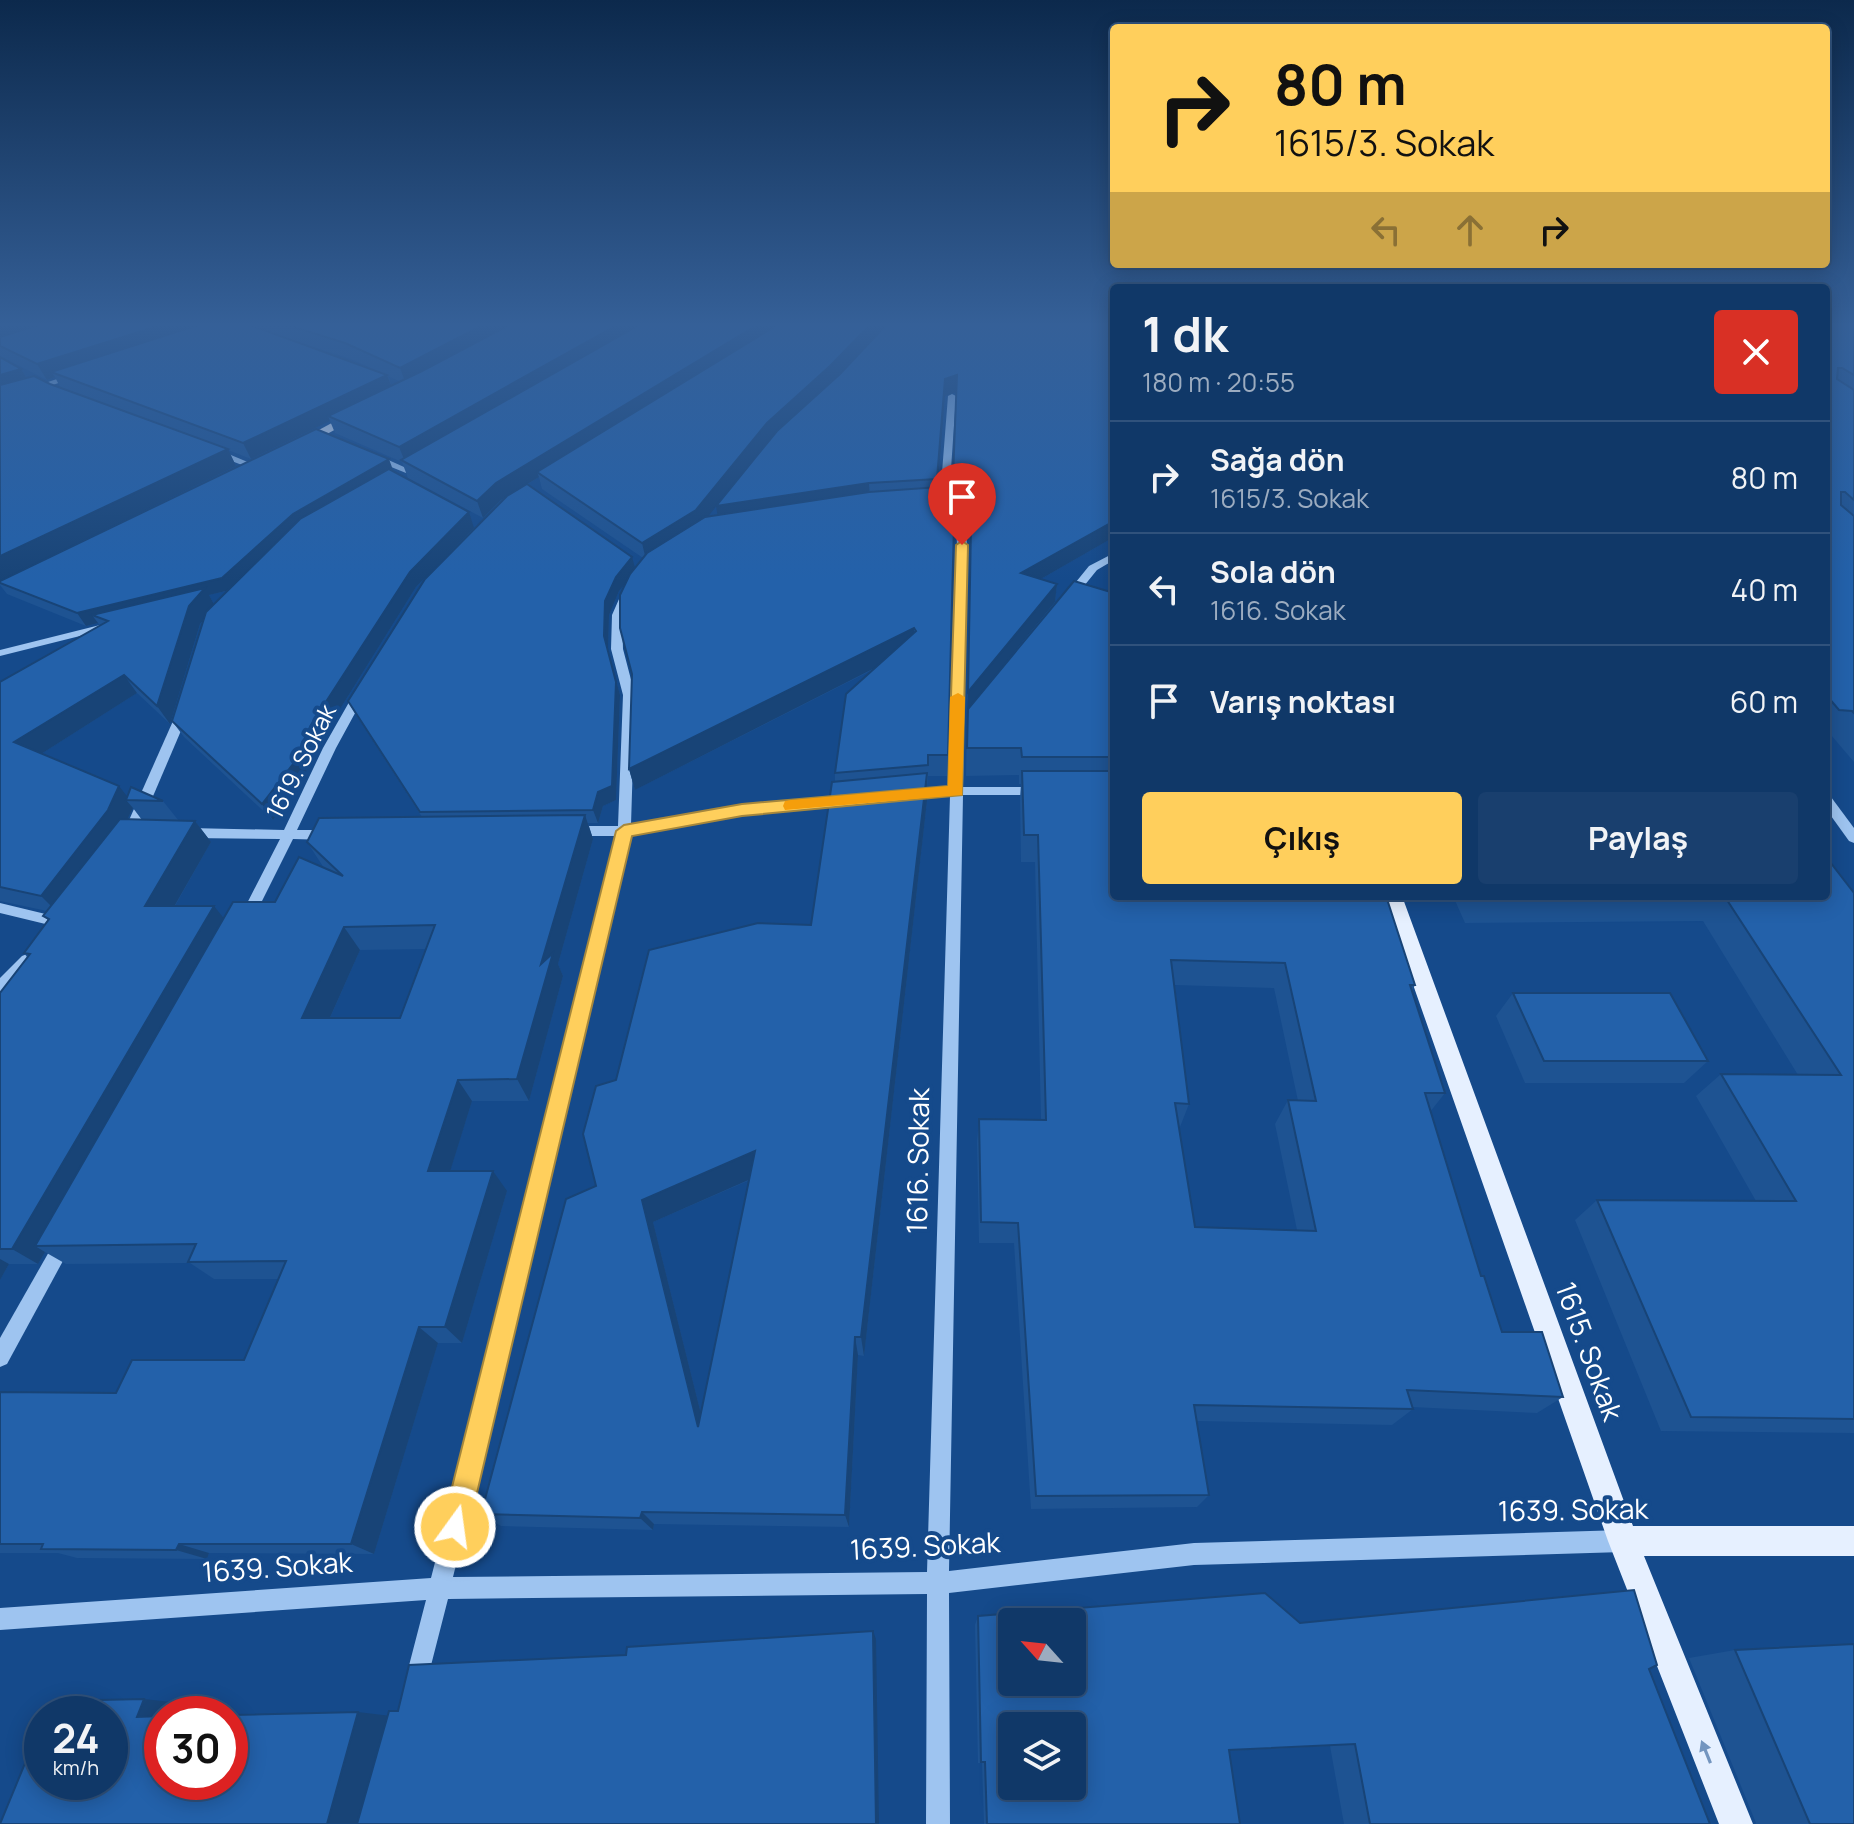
<!DOCTYPE html>
<html lang="tr">
<head>
<meta charset="utf-8">
<style>
  :root { --surface:#103868; --page:#193f6e; --text:#f1f3f6; --muted:#9cacc0; --line:#30527c; --accent:#ffcf5c }
  body { margin:0; font-family:Manrope,sans-serif; background:var(--page); color:var(--text); height:100vh; display:flex; flex-direction:column; font-size:30px; white-space:nowrap }
  * { box-sizing:border-box; margin:0 }
  p { font-size:26px; color:var(--muted) }
  .icon { flex:none; width:44px; height:44px; fill:none; stroke:currentColor; stroke-width:2; stroke-linecap:round; stroke-linejoin:round }
  .map { position:relative; flex:1; overflow:hidden }
  .details { position:absolute; left:1110px; top:284px; width:720px; height:616px; display:flex; flex-direction:column; background:var(--surface); border-radius:8px; box-shadow:0 4px 20px #0003,0 0 0 2px var(--line) }
  .details>* { flex:none }
  .top-card { position:absolute; left:1110px; top:24px; width:720px; height:244px; border-radius:8px; box-shadow:0 4px 20px #0003,0 0 0 2px var(--line); background:#ffcf5c; color:#111; overflow:hidden }
  .needle { width:52px; rotate:297deg }
  .tools { position:absolute; left:998px; top:1608px; display:grid; gap:16px }
  .tools a { display:grid; place-items:center; width:88px; height:88px; border-radius:8px; background:var(--surface); box-shadow:0 4px 20px #0003,0 0 0 2px var(--line); font-size:40px }
  .speed { position:absolute; left:24px; top:1696px; display:flex; gap:16px; font-size:40px; font-weight:700; text-align:center }
  .speed>* { display:grid; place-content:center; width:104px; height:104px; border-radius:50%; background:var(--surface); box-shadow:0 4px 20px #0003,0 0 0 2px var(--line); line-height:1 }
  .speed small { font-size:20px; font-weight:400 }
  .speed .limit { border:12px solid #d22; background:#fff; color:#111 }
  .pin { position:absolute; display:grid; place-items:center; width:68px; height:68px; color:#fff; margin:-82px -34px; border-radius:50% 50% 50% 0; rotate:-45deg; box-shadow:0 0 8px #0007 }
  .pin .icon { rotate:45deg }
  .me { position:absolute; width:88px; margin:-44px; rotate:14deg; stroke-linejoin:round; filter:drop-shadow(0 0 6px #0008) }
  .turn { display:flex; align-items:center; gap:28px; height:168px; padding:0 32px; font-size:36px }
  .turn .icon { width:104px; height:104px; stroke-width:2.5 }
  .turn b { display:block; font-size:56px; line-height:68px }
  .lanes { display:flex; align-items:center; height:76px; padding:0 32px; background:#0003; justify-content:center; gap:40px; direction:ltr }
  .lanes .off { opacity:.35 }
  .round { display:grid; place-items:center; flex:none; width:84px; height:84px; border-radius:8px; background:var(--page) }
  .head { display:flex; align-items:center; justify-content:space-between; height:136px; padding:0 32px }
  h1 { font-size:48px; font-weight:700; line-height:60px }
  .action { display:flex; gap:16px; margin-top:auto; padding:16px 32px }
  .action a { flex:1; height:92px; border-radius:8px; background:var(--accent); color:#111; font-size:32px; font-weight:700; line-height:92px; text-align:center }
  .action a+a { background:var(--page); color:var(--text) }
  ul { padding:0; list-style:none }
  li { display:flex; align-items:center; gap:24px; height:112px; padding:0 32px; border-top:2px solid var(--line) }
  li div { flex:1 }
  li b { display:block; font-size:30px }
  li em { font-style:normal }
  .map>svg:first-child { display:block }
  .lines { fill:none; stroke-linecap:round; stroke-linejoin:round }
  .minor { fill:#9ec4f0; fill-rule:evenodd }
  .major { fill:#e6f0ff; fill-rule:evenodd }
  .wall { fill:#1e5392; fill-rule:evenodd }
  .shaded-wall { fill:#184477 }
  .building { fill:#2361aa; stroke:#184477; stroke-width:2; fill-rule:evenodd }
  .oneway { fill:#7395bf }
  .route { fill:#ffcf5c; stroke:#a6873c; stroke-width:2 }
  .slow { fill:#f59e0b }
  .labels { text-anchor:middle; dominant-baseline:central; stroke-width:8; stroke-linejoin:round; paint-order:stroke }
  .street-label { font-size:24px; fill:#fff; stroke:#154a8b }
  .near-street-label { font-size:28px; fill:#fff; stroke:#154a8b }
</style>
</head>
<body>
<div class="map">
<svg width="1854" height="1824" viewBox="0 0 1854 1824">
  <rect width="100%" height="100%" fill="#154a8b"/>
  <g class="lines">
    <!-- minor -->
    <g class="minor">
      <path d="M72 374 79 376 0 403V398Z"/>
      <path d="M952 394 956 396 949 498 959 497 964 500 967 545 963 787H1037L1043 791 1037 795H963L949 1571 1194 1543 1623 1530 1630 1534 1634 1541 1630 1548 1623 1552 1194 1565 949 1593 950 1824H926L927 1594 448 1599 427 1681 424 1689 416 1692 408 1689 405 1681 426 1600 0 1630V1608L431 1578 530 1192 616 836H573L566 831 573 826H618L623 695 611 649 612 615 623 590 628 587 633 590 622 615 623 649 635 695 631 825 742 805 846 797 852 801 846 805 742 815 630 835 548 1192 453 1577 927 1572 950 796 910 799 904 795 910 791 950 787 957 545 955 503 936 504 931 501 940 498 948 396Z"/>
      <path d="M213 450H219L257 466 250 468 213 454Z"/>
      <path d="M369 454H375L413 471 406 473 369 458Z"/>
      <path d="M1114 553V560L1097 570 1075 597H1067V593L1089 566Z"/>
      <path d="M108 623 113 626 112 628 0 656V650Z"/>
      <path d="M360 689 366 693 336 748 297 830H328L335 835 328 840 293 839 252 921H242L240 917 280 839 189 838 182 833 189 828 284 830 323 748 356 690Z"/>
      <path d="M183 708 189 712 136 836 134 839H124L122 836 177 712Z"/>
      <path d="M1826 796 1831 797 1854 828V843L1849 841 1826 809Z"/>
      <path d="M0 903 62 918 67 919 69 923 67 927 62 928 0 913Z"/>
      <path d="M27 954 32 956 34 960 32 964 5 992 0 994V978L22 956Z"/>
      <path d="M64 1233 70 1236 73 1242 70 1248 7 1364 0 1367V1338L58 1236Z"/>
    </g>
    <!-- major -->
    <g class="major">
      <path d="M352 412 362 415 303 447 293 444Z"/>
      <path d="M1382 896H1402L1633 1526H1854V1556H1644L1753 1824H1719L1608 1541Z"/>
    </g>
  </g>
  <!-- wall -->
  <g class="wall">
    <path d="M0 325H885L831 382 840 374 886 325 1114 537 1041 579 1057 584 1055 602 1114 593V896L1415 985 1412 991 1445 1093 1430 1112 1481 1276 1502 1332 1563 1397 1537 1413 1412 1407 1413 1409 1392 1425 1197 1421 1209 1495 1197 1507 1031 1509 1014 1243H979L977 1142 979 1119H1041L1035 862H1021L1020 798 1021 784H1019V775L966 776 970 545 967 500 961 494 953 495 954 525 947 776H928L927 786V801L864 1356 858 1355 849 1527 654 1524 653 1530 501 1526 481 1514 596 1186 616 1080 811 925 835 782V773L874 669 635 790 629 769 632 674 625 583 619 591 609 615 608 650 620 695 616 800 603 806 598 823H588L593 839 558 964 563 976 529 1101H472L450 1171 507 1191 462 1343H438L374 1554 209 1553 207 1559 77 1558 58 1553H0V1392L116 1393 244 1360 279 1279H214L190 1263 66 1264 45 1252 38 1264H9L0 1280V993L27 957 24 953 48 920 43 916 47 911 0 901V682L100 626 98 623 86 626 7 594 0 585V357L21 369 27 378 50 384 163 426 60 387 55 377 47 380 0 356ZM280 336 351 359 382 373ZM388 376 401 382 392 386ZM956 392 952 486 938 487 945 396ZM330 421 335 433 402 462 408 478 483 518 504 499 348 701 356 715 422 817 307 842 324 868 275 902 224 918 175 906 211 842 195 821H179L163 801 127 796 41 754 137 693 170 724 200 624 203 621 172 721 184 737 273 820 302 780 320 741 416 587 474 528 392 471 393 470 5 578 236 466 228 450 251 459ZM775 435 718 515 708 516 769 440ZM539 477 542 489 643 558 635 568 528 484ZM227 591 214 604 209 595 213 594ZM133 808 142 820H127ZM426 949 400 1018H330L360 950ZM1175 985 1274 988 1298 1101 1288 1100 1275 1124 1297 1230 1195 1227 1179 1127H1180L1189 1104ZM750 1180 701 1414 653 1222Z"/>
    <path d="M1826 325H1854V762L1831 735H1826Z"/>
    <path d="M1854 893V1433L1661 1431 1575 1220 1597 1200 1756 1201 1696 1096 1721 1074 1798 1075 1703 921 1465 923 1453 896H1826Z"/>
    <path d="M1513 993 1708 1061 1684 1083H1525L1496 1016Z"/>
    <path d="M978 1616 1300 1623 1649 1669 1710 1824H1344L1330 1746 1229 1751 1240 1824H984L982 1763H978L975 1625Z"/>
    <path d="M1735 1650 1854 1824H1755L1756 1823 1689 1658Z"/>
  </g>
  <!-- shaded-wall -->
  <g class="shaded-wall">
    <path d="M8 325H67L0 346V327Z"/>
    <path d="M161 325H218L51 372 55 377 47 380 37 364Z"/>
    <path d="M483 325H517L406 384 400 368Z"/>
    <path d="M617 325H648L406 464 399 447Z"/>
    <path d="M757 325H784L537 472 539 477 501 500 483 518 477 501 496 483Z"/>
    <path d="M870 325H885L831 382 769 440 699 528 646 560 642 543Z"/>
    <path d="M21 369 31 385 0 395V375Z"/>
    <path d="M387 375 393 390 328 416 330 421 251 459 243 443Z"/>
    <path d="M957 375V392L945 396 937 496V479L945 379Z"/>
    <path d="M228 449 236 466 0 581V556Z"/>
    <path d="M389 459 393 470 298 525 230 590 209 595 215 606 200 624 170 724 157 706 189 606 92 615 98 623 86 626 77 613 293 514Z"/>
    <path d="M869 483 870 500 719 524 716 506Z"/>
    <path d="M469 512 474 528 416 587 320 741 302 780 273 820 262 804 311 725 410 572Z"/>
    <path d="M1114 521V537L1020 591 1021 573Z"/>
    <path d="M632 557 636 571 619 591 609 615 608 650 620 695 616 800 603 806 598 823 593 810 605 601 616 577Z"/>
    <path d="M1057 584 1055 602 967 710 968 692Z"/>
    <path d="M914 628V648L635 790 629 769Z"/>
    <path d="M124 675 137 693 30 761 14 742Z"/>
    <path d="M927 773V801L864 1356 861 1337Z"/>
    <path d="M119 786 130 800H126L133 808 123 828 59 914 41 896Z"/>
    <path d="M585 815 593 839 558 964 563 976 529 1101 517 1079 541 964Z"/>
    <path d="M195 821 211 842 163 926 145 906Z"/>
    <path d="M214 906 230 926 35 1246 45 1252 38 1264 12 1249Z"/>
    <path d="M344 927 360 950 320 1040 302 1018Z"/>
    <path d="M458 1080 472 1101 444 1191 428 1171Z"/>
    <path d="M755 1151 762 1174 653 1222 708 1442 698 1427 642 1200Z"/>
    <path d="M493 1171 507 1191 462 1343 445 1327Z"/>
    <path d="M0 1259 9 1264 0 1280Z"/>
    <path d="M419 1327 438 1343 374 1554 351 1544Z"/>
    <path d="M855 1337 858 1355 849 1527 845 1515Z"/>
    <path d="M642 1512 654 1524 653 1530 640 1518Z"/>
    <path d="M179 1544 209 1553 207 1559 176 1550Z"/>
    <path d="M873 1631 876 1639 879 1824H876Z"/>
    <path d="M144 1699 189 1704 185 1714H162V1719L137 1717Z"/>
    <path d="M358 1712 391 1716 364 1824H327Z"/>
  </g>
  <!-- building -->
  <g class="building">
    <path d="M38 325H161L37 364 0 346V337Z"/>
    <path d="M198 325H250L387 375 243 443 51 372Z"/>
    <path d="M287 325H483L400 368 345 343Z"/>
    <path d="M509 325H617L399 447 328 416 422 371Z"/>
    <path d="M639 325H757L496 483 477 501 401 460Z"/>
    <path d="M777 325H870L830 366 767 423 696 510 642 543 537 472Z"/>
    <path d="M886 325H1114V521L1021 573 1057 584 968 692 971 527 968 482 961 477H953L957 375 945 379 937 479 869 483 716 506 777 431 840 374Z"/>
    <path d="M1826 325H1854V375L1842 368H1838L1837 379 1854 390V500L1845 492H1841V505L1854 516V713L1852 711 1839 710 1828 697H1826Z"/>
    <path d="M0 357 21 369 0 375Z"/>
    <path d="M34 376 50 384 228 449 0 556V385Z"/>
    <path d="M316 429 389 459 293 514 222 578 77 613 0 583V581Z"/>
    <path d="M389 469 469 512 410 572 311 725 293 764 262 804 172 721 206 612 300 519Z"/>
    <path d="M527 484 632 557 616 577 605 601 604 636 616 682 612 786 598 792 593 810 420 812 348 701 425 579 507 496Z"/>
    <path d="M953 486 954 525 948 755H928V765L835 773 846 694 916 631 914 628 629 769 632 674 620 628V595L630 574 647 553 705 517 869 492Z"/>
    <path d="M1074 581 1114 593V757H1022L1021 748H967L968 709Z"/>
    <path d="M205 588 189 606 157 706 124 675 14 742 119 786 108 810 41 896 0 887V682L108 621 92 615Z"/>
    <path d="M1022 771H1114V896H1386L1415 985H1410L1445 1093H1425L1481 1276H1484L1502 1332H1542L1563 1397 1407 1390 1413 1409 1194 1405 1209 1495 1036 1496 1018 1223 981 1222 979 1119 1046 1120 1038 835H1024ZM1171 960 1285 963 1316 1101 1288 1100 1316 1231 1195 1227 1175 1103 1189 1104Z"/>
    <path d="M927 773 861 1337H855L845 1515 642 1512 640 1518 481 1514 566 1199 596 1186 583 1134 596 1086 616 1080 649 950 758 923 811 925 832 782ZM755 1151 698 1427 642 1200Z"/>
    <path d="M131 787 163 801 126 800Z"/>
    <path d="M585 815 541 964 553 953 517 1079 458 1080 428 1171H493L445 1327H419L351 1544H179L176 1550 41 1549 43 1544H0V1392L116 1393 132 1360H244L286 1261 188 1262 196 1244 35 1246 233 902H275L299 857 343 876 307 842 319 818ZM435 925 400 1018H302L344 927Z"/>
    <path d="M120 819 195 821 145 906H214L12 1249H0V993L30 954 24 953 49 919 43 916Z"/>
    <path d="M1826 862H1830L1854 893V1419L1691 1417 1597 1200 1796 1201 1721 1074 1841 1075 1725 897 1480 899 1478 896H1826Z"/>
    <path d="M1513 993H1670L1708 1061H1544Z"/>
    <path d="M1634 1590 1657 1665 1649 1669 1710 1824H1370L1355 1744 1229 1750 1240 1824H987L985 1762H981L978 1616 1265 1593 1300 1623ZM1012 1622H1072V1682H1012ZM1012 1726H1072V1786H1012Z"/>
    <path d="M873 1631 876 1824H357L389 1711H398L409 1665 626 1655 627 1647Z"/>
    <path d="M1854 1644V1824H1810L1735 1650Z"/>
    <path d="M144 1699 137 1717 162 1716V1782H230V1715L358 1712 327 1824H0L42 1722V1782H110V1714H45L51 1701Z"/>
  </g>
  <!-- one-way arrows -->
  <defs><path id="oneway-solid" d="M-6-.8H1V-3.2L6.5 0L1 3.2V.8H-6Z" transform="scale(2)"/></defs>
  <use class="oneway" href="#oneway-solid" transform="translate(1706 1752) rotate(-112)"/>
  <!-- sky -->
  <linearGradient id="sky" x2="0" y2="1"><stop stop-color="#0c294c"/><stop offset="0.56" stop-color="#356098"/><stop offset="1" stop-color="#356098" stop-opacity="0"/></linearGradient>
  <rect width="1854" height="580" fill="url(#sky)"/>
  <!-- route -->
  <path class="route" d="M962 541 968 545 962 795 742 816 632 836 469 1527 465 1537 455 1541 446 1537 442 1527 616 831 624 825 742 804 948 786 956 545Z"/>
  <!-- slow -->
  <path class="slow" d="M958 693 965 697 962 795 785 810 783 806 785 801 791 800 948 786 950 697Z"/>
  <g class="labels">
    <!-- street labels -->
    <g class="street-label">
      <text transform="translate(300 761) rotate(-63)">1619. Sokak</text>
    </g>
    <!-- near-street labels -->
    <g class="near-street-label">
      <text transform="translate(917 1161) rotate(-89)">1616. Sokak</text>
      <text transform="translate(1590 1351) rotate(70)">1615. Sokak</text>
      <text transform="translate(1573 1509) rotate(-1)">1639. Sokak</text>
      <text transform="translate(925 1545) rotate(-3)">1639. Sokak</text>
      <text transform="translate(277 1566) rotate(-4)">1639. Sokak</text>
    </g>
  </g>
</svg>
<div class="tools">
<a><svg class="needle" viewBox="-14 -14 28 28"><path d="M0-13l5 13h-10z" fill="#e53935"/><path d="M0 13l5-13h-10z" fill="#9cacc0"/></svg></a>
<a><svg class="icon" aria-label="layers" viewBox="0 0 24 24"><path d="M12 4l9 5-9 5-9-5zM3 14l9 5 9-5"/></svg></a>
</div>
<div class="speed"><div>24<small>km/h</small></div><div class="limit">30</div></div>
<div class="pin" style="left:962px;top:545px;background:#d93025"><svg class="icon" aria-label="arrive" viewBox="0 0 24 24"><path d="M6 21V4h12l-3 4 3 4H6"/></svg></div>
<svg class="me" style="left:455px;top:1527px" viewBox="-20 -20 40 40"><circle r="17" fill="#ffcf5c" stroke="#fff" stroke-width="3"/><path d="M0-11L8 9 0 5-8 9z" fill="#fff"/></svg>
<div class="top-card">
<div class="turn"><svg class="icon" aria-label="right" viewBox="0 0 24 24"><path d="M7 20v-9h11M14 6l5 5-5 5"/></svg><div><b>80 m</b>1615/3. Sokak</div></div>
<div class="lanes"><svg class="icon off" aria-label="left" viewBox="0 0 24 24"><path d="M17 20v-9H6M10 6l-5 5 5 5"/></svg><svg class="icon off" aria-label="ahead" viewBox="0 0 24 24"><path d="M12 20V5M6 11l6-6 6 6"/></svg><svg class="icon" aria-label="right" viewBox="0 0 24 24"><path d="M7 20v-9h11M14 6l5 5-5 5"/></svg></div>
</div>
<section class="details">
<div class="head"><div><h1>1 dk</h1><p>180 m · 20:55</p></div><a class="round" style="background:#d93025;color:#fff"><svg class="icon" aria-label="close" viewBox="0 0 24 24"><path d="M6 6l12 12M18 6L6 18"/></svg></a></div>
<ul>
<li><svg class="icon" aria-label="right" viewBox="0 0 24 24"><path d="M7 20v-9h11M14 6l5 5-5 5"/></svg><div><b>Sağa dön</b><p>1615/3. Sokak</p></div><em>80 m</em></li>
<li><svg class="icon" aria-label="left" viewBox="0 0 24 24"><path d="M17 20v-9H6M10 6l-5 5 5 5"/></svg><div><b>Sola dön</b><p>1616. Sokak</p></div><em>40 m</em></li>
<li><svg class="icon" aria-label="arrive" viewBox="0 0 24 24"><path d="M6 21V4h12l-3 4 3 4H6"/></svg><div><b>Varış noktası</b></div><em>60 m</em></li>
</ul>
<div class="action"><a>Çıkış</a><a>Paylaş</a></div>
</section>
</div>
</body>
</html>
